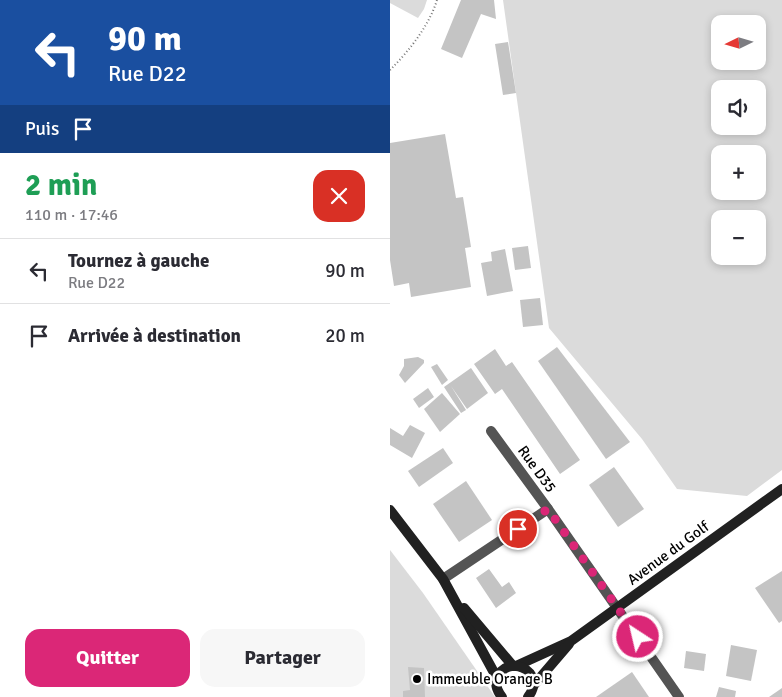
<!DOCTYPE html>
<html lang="fr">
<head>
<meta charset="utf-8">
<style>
  :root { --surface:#fff; --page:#f7f7f7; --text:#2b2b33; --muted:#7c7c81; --line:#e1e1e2; --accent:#db2777 }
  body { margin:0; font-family:Signika,sans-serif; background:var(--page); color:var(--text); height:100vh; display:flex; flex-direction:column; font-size:19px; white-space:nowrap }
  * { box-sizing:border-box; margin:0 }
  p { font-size:16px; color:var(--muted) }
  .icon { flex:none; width:28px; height:28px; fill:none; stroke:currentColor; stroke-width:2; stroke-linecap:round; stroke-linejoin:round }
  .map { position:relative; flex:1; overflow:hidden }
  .drawer { display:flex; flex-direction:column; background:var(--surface); width:390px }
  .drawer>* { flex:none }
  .banner { background:#1a4fa0; color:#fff; overflow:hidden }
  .needle { width:32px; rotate:265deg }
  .tools { position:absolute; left:321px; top:15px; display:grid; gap:10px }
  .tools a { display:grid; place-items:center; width:55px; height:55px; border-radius:10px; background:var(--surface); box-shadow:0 2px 8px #0003; font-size:25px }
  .pin { position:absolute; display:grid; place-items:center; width:42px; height:42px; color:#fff; margin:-21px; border:2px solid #fff; border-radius:50%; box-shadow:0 1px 5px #0007 }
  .me { position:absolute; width:55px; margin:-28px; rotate:325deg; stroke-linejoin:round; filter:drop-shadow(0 0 4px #0008) }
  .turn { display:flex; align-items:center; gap:18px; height:105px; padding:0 25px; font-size:22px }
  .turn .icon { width:65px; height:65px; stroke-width:2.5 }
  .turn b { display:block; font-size:35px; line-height:42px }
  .then { display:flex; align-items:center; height:48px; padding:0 25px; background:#0003; gap:10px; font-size:19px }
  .round { display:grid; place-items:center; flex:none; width:52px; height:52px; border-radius:15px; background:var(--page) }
  .head { display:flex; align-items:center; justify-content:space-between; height:85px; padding:0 25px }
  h1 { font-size:30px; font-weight:700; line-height:38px; color:#1e9e55 }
  .button { display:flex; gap:10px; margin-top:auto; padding:10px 25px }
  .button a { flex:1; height:58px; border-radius:15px; background:var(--accent); color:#fff; font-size:20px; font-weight:700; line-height:58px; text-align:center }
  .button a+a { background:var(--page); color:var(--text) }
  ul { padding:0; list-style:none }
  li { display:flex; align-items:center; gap:15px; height:65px; padding:0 25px; border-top:1px solid var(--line) }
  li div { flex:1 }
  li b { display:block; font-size:19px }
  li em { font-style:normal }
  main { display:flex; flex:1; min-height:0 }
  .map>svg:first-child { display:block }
  .green { fill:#dbdbdb; fill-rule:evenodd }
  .building { fill:#c4c4c4 }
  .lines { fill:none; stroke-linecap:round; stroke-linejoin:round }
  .path { stroke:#767676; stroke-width:2; stroke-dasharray:1 2.5; stroke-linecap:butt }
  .minor { stroke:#545454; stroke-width:10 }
  .secondary { stroke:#212121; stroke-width:10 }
  .route { stroke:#db2777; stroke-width:9; stroke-dasharray:0 16.2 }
  .poi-dot { fill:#000; stroke:#fff; stroke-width:2 }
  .labels { text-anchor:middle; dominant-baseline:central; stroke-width:5; stroke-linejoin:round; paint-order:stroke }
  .street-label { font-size:15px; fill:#000; stroke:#fff }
  .poi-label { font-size:15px; fill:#000; stroke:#fff; text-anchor:start }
</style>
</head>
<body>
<main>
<section class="drawer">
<div class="banner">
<div class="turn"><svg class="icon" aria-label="left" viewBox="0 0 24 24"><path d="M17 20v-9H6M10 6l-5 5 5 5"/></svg><div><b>90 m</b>Rue D22</div></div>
<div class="then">Puis<svg class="icon" aria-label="arrive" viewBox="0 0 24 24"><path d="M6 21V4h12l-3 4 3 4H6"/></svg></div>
</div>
<div class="head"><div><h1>2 min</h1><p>110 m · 17:46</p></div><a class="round" style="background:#d93025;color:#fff"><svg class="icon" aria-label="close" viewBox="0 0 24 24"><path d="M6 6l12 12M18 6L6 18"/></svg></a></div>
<ul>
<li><svg class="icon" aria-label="left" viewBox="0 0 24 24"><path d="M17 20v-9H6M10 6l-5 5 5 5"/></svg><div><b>Tournez à gauche</b><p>Rue D22</p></div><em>90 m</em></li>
<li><svg class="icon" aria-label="arrive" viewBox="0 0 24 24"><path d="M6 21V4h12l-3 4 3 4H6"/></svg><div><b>Arrivée à destination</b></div><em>20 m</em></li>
</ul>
<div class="button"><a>Quitter</a><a>Partager</a></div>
</section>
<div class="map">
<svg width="392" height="697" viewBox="0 0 392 697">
  <rect width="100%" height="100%" fill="#fff"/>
  <!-- green -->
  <g class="green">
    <path d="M0 0H37L34 9 28 18 0 3Z"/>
    <path d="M113 0H392V470L357 496 287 489 252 439 159 328ZM330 24H368V61H330ZM330 89H368V126H330ZM330 154H368V191H330ZM330 219H368V256H330Z"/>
    <path d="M0 550 33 593 105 697H0Z"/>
  </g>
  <!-- building -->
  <g class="building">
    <path d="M71 0H104L106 19 91 14 72 58 51 49Z"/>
    <path d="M118 42 126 93 113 95 105 44Z"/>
    <path d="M55 134 66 198 73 197 81 247 75 248 81 287 21 297 19 283 4 286 0 260V143Z"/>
    <path d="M138 246 141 268 125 270 122 248Z"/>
    <path d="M115 249 123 291 97 296 91 263 102 261 101 252Z"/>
    <path d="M150 298 153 325 133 327 130 300Z"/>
    <path d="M167 347 240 442 216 459 148 361Z"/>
    <path d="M105 349 116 366 122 362 190 460 170 474 112 389 105 394 84 364Z"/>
    <path d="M28 357 34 360V363L15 383 9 375 14 366V359Z"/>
    <path d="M47 364 58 380 52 385 41 367Z"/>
    <path d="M81 368 98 393 77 409 61 386 76 410 71 413 54 387Z"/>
    <path d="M38 388 44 397 29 408 23 399Z"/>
    <path d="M52 393 70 414 50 432 34 409Z"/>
    <path d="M20 425 35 433 22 458 0 445V428L13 436Z"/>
    <path d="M53 448 63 463 29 487 18 471Z"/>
    <path d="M224 467 254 509 228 527 199 485Z"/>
    <path d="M76 481 102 520 69 542 43 504Z"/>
    <path d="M99 569 112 587 119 582 126 593 106 608 86 578Z"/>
    <path d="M392 571V621L389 623 365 588Z"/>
    <path d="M254 624 264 641 258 644 248 628Z"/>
    <path d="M341 645 367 650 361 681 336 676Z"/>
    <path d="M296 651 316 654 314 671 294 668Z"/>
    <path d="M18 667 34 668 35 697H13V691L20 690Z"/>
    <path d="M242 672 259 697H206Z"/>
    <path d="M329 687 346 691 345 697H326Z"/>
    <path d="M392 688V697H379Z"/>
  </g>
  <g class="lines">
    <!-- path -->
    <path class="path" d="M0 70C19 51 39 26 47 0"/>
    <!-- minor -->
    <g class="minor">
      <path d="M101 431 158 509 289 697"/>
      <path d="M53 579 158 509"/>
    </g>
    <!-- secondary -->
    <g class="secondary">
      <path d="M0 510 53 579 107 678"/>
      <path d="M74 608 123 666"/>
      <path d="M126 666 181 641 392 489"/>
      <path d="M143 686 179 644"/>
      <path d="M112 697C108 692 105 685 107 679 116 652 158 671 138 697"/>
    </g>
  </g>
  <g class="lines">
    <!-- route -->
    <path class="route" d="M128 529 158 509 248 637"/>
  </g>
  <!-- markers -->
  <circle class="poi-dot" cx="27" cy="679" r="5"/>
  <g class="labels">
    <!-- street labels -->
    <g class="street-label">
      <text transform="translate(147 469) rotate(54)">Rue D35</text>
      <text transform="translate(278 553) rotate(-36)">Avenue du Golf</text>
    </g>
    <!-- poi labels -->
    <g class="poi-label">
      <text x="37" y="679">Immeuble Orange B</text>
    </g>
  </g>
</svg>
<div class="tools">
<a><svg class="needle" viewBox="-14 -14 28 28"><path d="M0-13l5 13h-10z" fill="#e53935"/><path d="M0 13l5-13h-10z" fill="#7c7c81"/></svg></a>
<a><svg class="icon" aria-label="sound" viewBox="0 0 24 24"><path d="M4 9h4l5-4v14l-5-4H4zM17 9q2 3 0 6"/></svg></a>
<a>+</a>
<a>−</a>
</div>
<div class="pin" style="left:128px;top:529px;background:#d93025"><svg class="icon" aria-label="arrive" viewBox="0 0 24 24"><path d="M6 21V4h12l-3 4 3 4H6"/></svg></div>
<svg class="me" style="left:248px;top:637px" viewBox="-20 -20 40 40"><circle r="17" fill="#db2777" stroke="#fff" stroke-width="3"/><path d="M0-11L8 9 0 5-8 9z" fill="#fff"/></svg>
</div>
</main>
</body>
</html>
